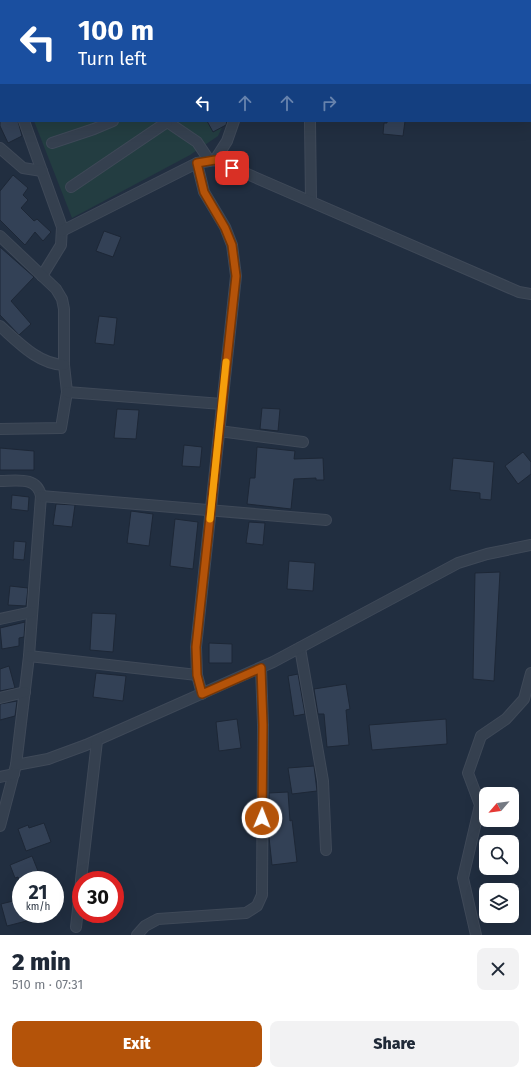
<!DOCTYPE html>
<html lang="en">
<head>
<meta charset="utf-8">
<style>
  :root { --surface:#fff; --page:#f2f2f3; --text:#1f2937; --muted:#747a83; --accent:#b45309 }
  body { margin:0; font-family:"Fira Sans",sans-serif; background:var(--page); color:var(--text); height:100vh; display:flex; flex-direction:column; font-size:15px; white-space:nowrap }
  * { box-sizing:border-box; margin:0 }
  p { font-size:13px; color:var(--muted) }
  .icon { flex:none; width:22px; height:22px; fill:none; stroke:currentColor; stroke-width:2; stroke-linecap:round; stroke-linejoin:round }
  .map { position:relative; height:935px; overflow:hidden }
  .details { display:flex; flex-direction:column; background:var(--surface); flex:1 }
  .details>* { flex:none }
  .banner { position:absolute; left:0px; top:0px; width:531px; height:122px; box-shadow:0 4px 16px #0002; background:#1a4fa0; color:#fff; overflow:hidden }
  .needle { width:26px; rotate:242deg }
  .tools { position:absolute; left:479px; top:787px; display:grid; gap:8px }
  .tools a { display:grid; place-items:center; width:40px; height:40px; border-radius:8px; background:var(--surface); box-shadow:0 4px 16px #0002; font-size:20px }
  .speed { position:absolute; left:12px; top:871px; display:flex; gap:8px; font-size:20px; font-weight:700; text-align:center }
  .speed>* { display:grid; place-content:center; width:52px; height:52px; border-radius:50%; background:var(--surface); box-shadow:0 4px 16px #0002; line-height:1 }
  .speed small { font-size:10px; font-weight:400 }
  .speed .limit { border:6px solid #d22; background:#fff; color:#111 }
  .pin { position:absolute; display:grid; place-items:center; width:34px; height:34px; color:#fff; margin:-17px; border-radius:8px; box-shadow:0 2px 6px #0006 }
  .me { position:absolute; width:44px; margin:-22px; rotate:1deg; stroke-linejoin:round; filter:drop-shadow(0 0 3px #0008) }
  .turn { display:flex; align-items:center; gap:14px; height:84px; padding:0 12px; font-size:18px }
  .turn .icon { width:52px; height:52px; stroke-width:2.5 }
  .turn b { display:block; font-size:28px; line-height:34px }
  .lanes { display:flex; align-items:center; height:38px; padding:0 12px; background:#0003; justify-content:center; gap:20px; direction:ltr }
  .lanes .off { opacity:.35 }
  .round { display:grid; place-items:center; flex:none; width:42px; height:42px; border-radius:8px; background:var(--page) }
  .head { display:flex; align-items:center; justify-content:space-between; height:68px; padding:0 12px }
  h1 { font-size:24px; font-weight:800; line-height:30px }
  .cta { display:flex; gap:8px; margin-top:auto; padding:8px 12px }
  .cta a { flex:1; height:46px; border-radius:8px; background:var(--accent); color:#fff; font-size:16px; font-weight:800; line-height:46px; text-align:center }
  .cta a+a { background:var(--page); color:var(--text) }
  .map>svg:first-child { display:block }
  .green { fill:#233d41 }
  .building { fill:#334156; stroke:#1d2736 }
  .lines { fill:none; stroke-linecap:round; stroke-linejoin:round }
  .minor-casing { stroke:#3f4958; stroke-width:12 }
  .minor { stroke:#35404f; stroke-width:10 }
  .route-casing { stroke:#753606; stroke-width:10 }
  .route { stroke:#b45309; stroke-width:7 }
  .slow { stroke:#f59e0b; stroke-width:7 }
</style>
</head>
<body>
<div class="map">
<svg width="531" height="935" viewBox="0 0 531 935">
  <rect width="100%" height="100%" fill="#212e40"/>
  <!-- green -->
  <g class="green">
    <path d="M0 0H152V1H1V39Z"/>
    <path d="M34 121H225L218 136 190 155 72 218Z"/>
  </g>
  <!-- building -->
  <g class="building">
    <path d="M0 121H18L22 136 8 143 0 126Z"/>
    <path d="M207 121H227L226 125 213 132Z"/>
    <path d="M387 121H405L403 136 383 134 384 123H387Z"/>
    <path d="M13 175 28 188 23 195 28 200 21 208 34 221 37 219 51 232 43 241 35 232 25 245 0 220V191Z"/>
    <path d="M104 231 121 237 113 257 96 251Z"/>
    <path d="M0 247 34 277 11 301 31 324 19 335 0 315Z"/>
    <path d="M99 316 117 318 114 345 95 343Z"/>
    <path d="M262 408 280 409 278 431 260 429Z"/>
    <path d="M117 409 139 410 136 439 114 438Z"/>
    <path d="M184 445 202 447 200 467 182 466Z"/>
    <path d="M257 447 295 451 294 459 323 458 324 480H316V478L294 479 291 509 247 504 250 478H255Z"/>
    <path d="M0 448 34 451V470H0Z"/>
    <path d="M523 452 531 462V474L518 484 505 466Z"/>
    <path d="M453 458 494 462 491 500 480 499V493L450 490Z"/>
    <path d="M12 495 29 497 28 511 11 509Z"/>
    <path d="M56 504 75 505 72 527 53 525Z"/>
    <path d="M131 511 153 514 149 546 127 543Z"/>
    <path d="M175 519 198 522 193 569 170 566Z"/>
    <path d="M249 522 265 523 263 545 246 543Z"/>
    <path d="M14 541 26 542 24 560 13 559Z"/>
    <path d="M289 561 315 563 313 591 287 589Z"/>
    <path d="M500 572 494 681 473 679 475 573Z"/>
    <path d="M10 586 28 588 26 606 8 605Z"/>
    <path d="M92 613 116 614 113 652 90 650Z"/>
    <path d="M25 622 24 637 19 638V646L2 649 0 628Z"/>
    <path d="M209 643 232 644V663H209Z"/>
    <path d="M9 666 15 688 0 691V669Z"/>
    <path d="M96 673 126 676 123 701 93 697Z"/>
    <path d="M298 674 305 714 294 716 288 676Z"/>
    <path d="M346 684 350 709 346 710 349 745 327 747 324 714H318L314 689Z"/>
    <path d="M17 701 15 716 0 720V704Z"/>
    <path d="M237 719 241 748 219 751 216 722Z"/>
    <path d="M446 719 447 744 372 750 369 725Z"/>
    <path d="M314 766 317 791 292 794 288 768Z"/>
    <path d="M288 792 290 821 292 820 297 862 272 865 269 837V793Z"/>
    <path d="M44 823 51 842 26 851 18 829 28 825 29 828Z"/>
    <path d="M32 856 40 876 29 880H19L18 877 15 878 10 865Z"/>
    <path d="M21 899V914H42V917L7 926 1 904Z"/>
  </g>
  <g class="lines">
    <!-- minor casing -->
    <g class="minor-casing">
      <g id="minor">
        <path d="M33 0V1"/>
        <path d="M147 0V1"/>
        <path d="M224 0V1"/>
        <path d="M0 62 1 64"/>
        <path d="M0 85H1"/>
        <path d="M24 121 62 227 61 245 42 276"/>
        <path d="M166 121 197 142 209 160"/>
        <path d="M310 121 311 201"/>
        <path d="M52 143 94 129 113 121"/>
        <path d="M0 148 23 168 42 171"/>
        <path d="M215 160 227 141 234 121"/>
        <path d="M197 163 204 192 225 227 232 245 236 276 196 647 197 675 202 694"/>
        <path d="M71 187 167 122"/>
        <path d="M62 231 197 163 215 160 519 292 531 294"/>
        <path d="M0 236 56 289 62 299 64 309V365L67 392 61 428 0 429"/>
        <path d="M0 326C18 342 38 364 64 365"/>
        <path d="M67 392 222 404"/>
        <path d="M219 431 303 442"/>
        <path d="M0 481C16 481 37 476 41 496L29 656 16 765 0 826"/>
        <path d="M41 496 326 520"/>
        <path d="M0 619 32 612"/>
        <path d="M300 648 323 781 326 850"/>
        <path d="M29 656 197 675"/>
        <path d="M0 698 25 692"/>
        <path d="M16 765 48 759 86 745 273 662 458 563 487 554 531 545"/>
        <path d="M0 777 14 774"/>
        <path d="M81 880 97 741"/>
        <path d="M76 927 81 882"/>
        <path d="M137 935 145 926 158 919 246 913 257 906 262 895 263 725 261 668"/>
        <path d="M476 935 463 878 480 805 468 773 481 736 506 719 524 699 531 673"/>
      </g>
    </g>
    <!-- minor -->
    <use href="#minor" class="minor"/>
  </g>
  <g class="lines">
    <!-- route casing -->
    <g class="route-casing">
      <path id="route" d="M232 168 215 160 197 163 204 192 225 228 232 245 236 276 196 647 197 675 202 694 261 668 263 725 262 818"/>
    </g>
    <!-- route -->
    <use href="#route" class="route"/>
    <!-- slow -->
    <path class="slow" d="M210 519 226 362"/>
  </g>
</svg>
<div class="tools">
<a><svg class="needle" viewBox="-14 -14 28 28"><path d="M0-13l5 13h-10z" fill="#e53935"/><path d="M0 13l5-13h-10z" fill="#747a83"/></svg></a>
<a><svg class="icon" aria-label="search" viewBox="0 0 24 24"><circle cx="10" cy="10" r="6"/><path d="M15 15l6 6"/></svg></a>
<a><svg class="icon" aria-label="layers" viewBox="0 0 24 24"><path d="M12 4l9 5-9 5-9-5zM3 14l9 5 9-5"/></svg></a>
</div>
<div class="speed"><div>21<small>km/h</small></div><div class="limit">30</div></div>
<div class="pin" style="left:232px;top:168px;background:#d93025"><svg class="icon" aria-label="arrive" viewBox="0 0 24 24"><path d="M6 21V4h12l-3 4 3 4H6"/></svg></div>
<svg class="me" style="left:262px;top:818px" viewBox="-20 -20 40 40"><circle r="17" fill="#b45309" stroke="#fff" stroke-width="3"/><path d="M0-11L8 9 0 5-8 9z" fill="#fff"/></svg>
<div class="banner">
<div class="turn"><svg class="icon" aria-label="left" viewBox="0 0 24 24"><path d="M17 20v-9H6M10 6l-5 5 5 5"/></svg><div><b>100 m</b>Turn left</div></div>
<div class="lanes"><svg class="icon" aria-label="left" viewBox="0 0 24 24"><path d="M17 20v-9H6M10 6l-5 5 5 5"/></svg><svg class="icon off" aria-label="ahead" viewBox="0 0 24 24"><path d="M12 20V5M6 11l6-6 6 6"/></svg><svg class="icon off" aria-label="ahead" viewBox="0 0 24 24"><path d="M12 20V5M6 11l6-6 6 6"/></svg><svg class="icon off" aria-label="right" viewBox="0 0 24 24"><path d="M7 20v-9h11M14 6l5 5-5 5"/></svg></div>
</div>
</div>
<section class="details">
<div class="head"><div><h1>2 min</h1><p>510 m · 07:31</p></div><a class="round"><svg class="icon" aria-label="close" viewBox="0 0 24 24"><path d="M6 6l12 12M18 6L6 18"/></svg></a></div>
<div class="cta"><a>Exit</a><a>Share</a></div>
</section>
</body>
</html>
